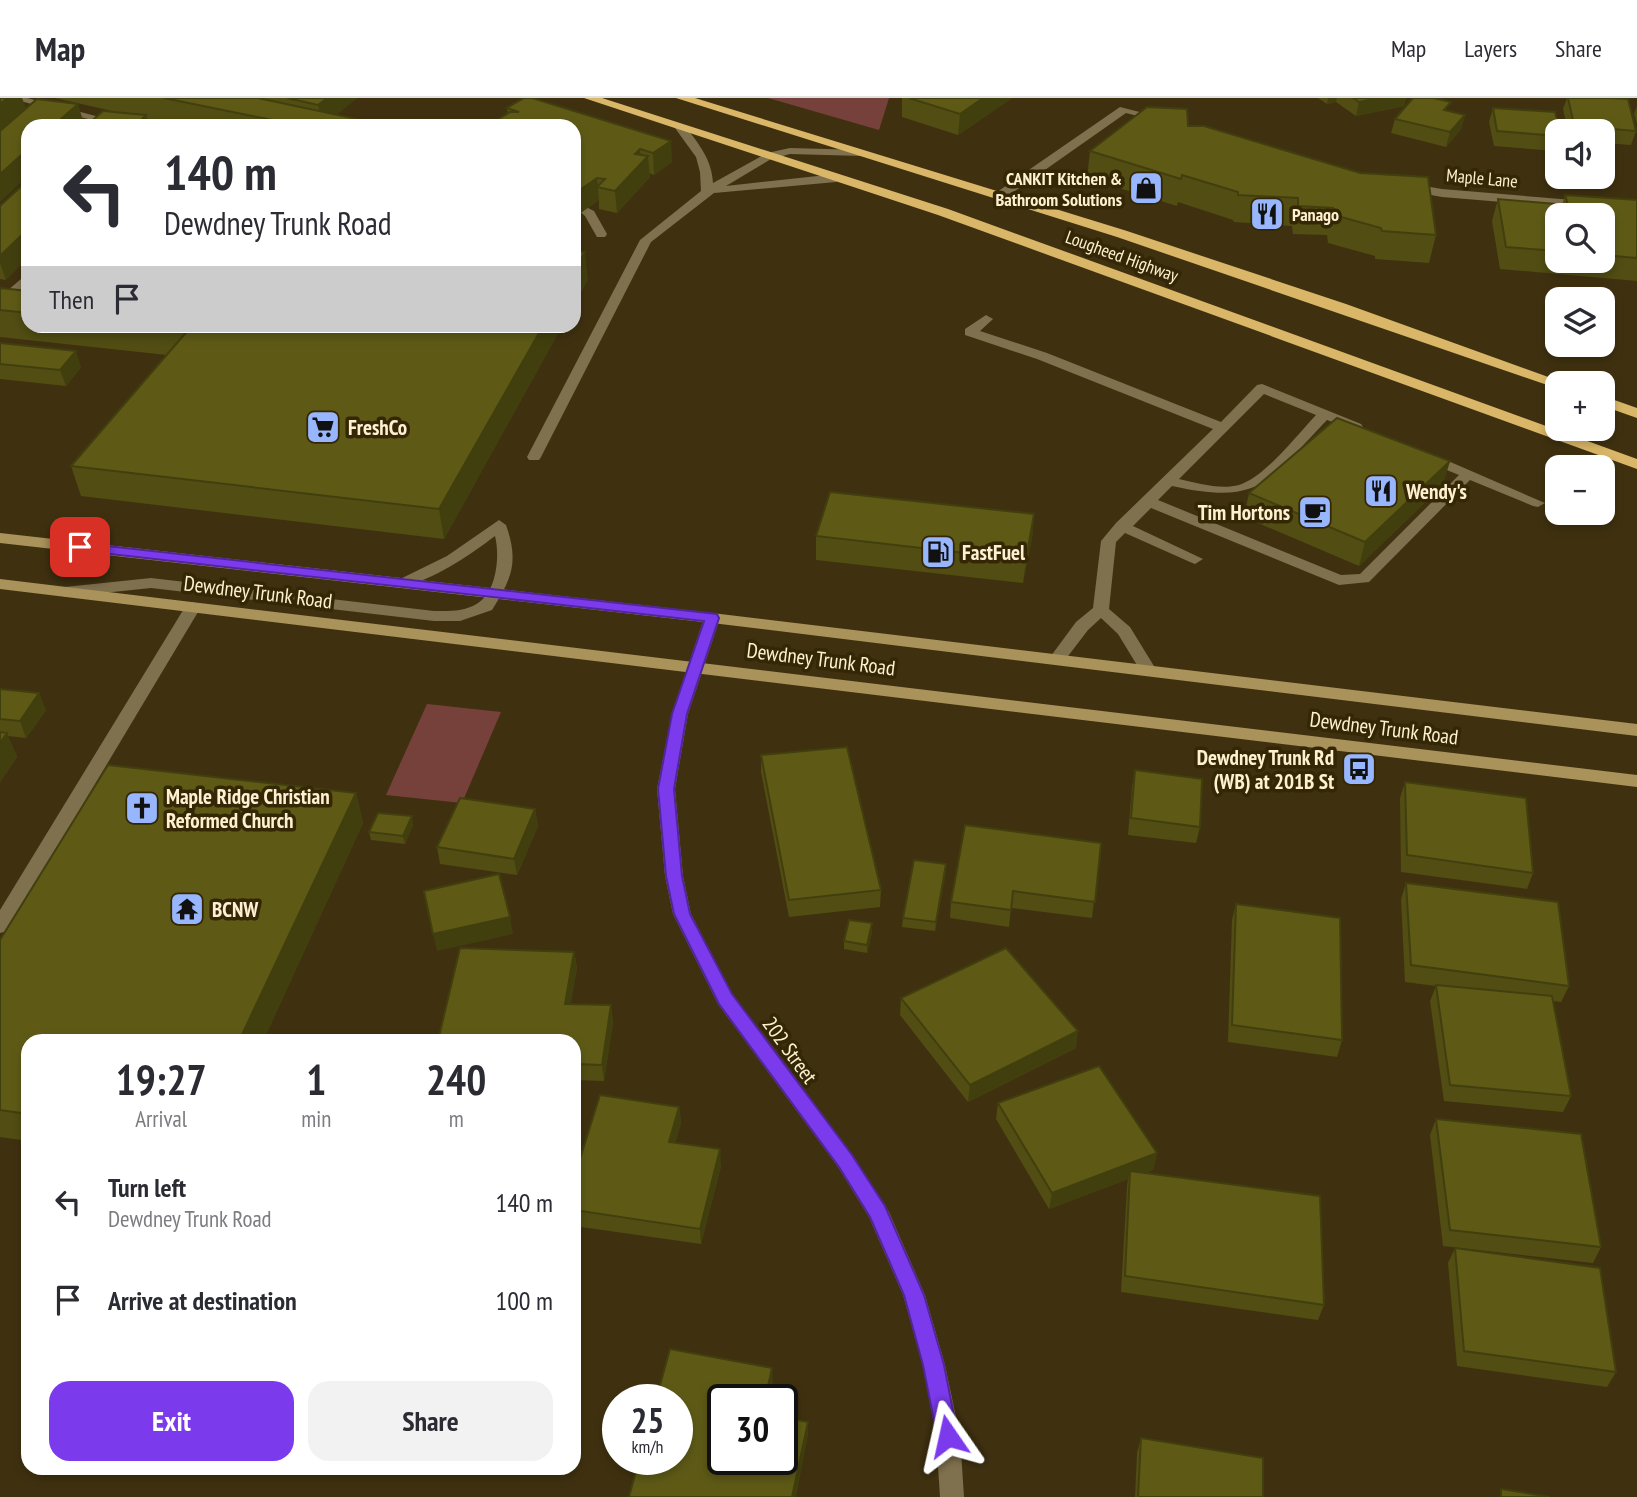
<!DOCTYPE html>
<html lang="en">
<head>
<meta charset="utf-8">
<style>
  :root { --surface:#fff; --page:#f2f2f3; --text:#2b2b33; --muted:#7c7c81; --line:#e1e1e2; --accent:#7c3aed }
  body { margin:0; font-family:"PT Sans Narrow",sans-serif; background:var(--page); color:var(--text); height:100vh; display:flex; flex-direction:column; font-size:26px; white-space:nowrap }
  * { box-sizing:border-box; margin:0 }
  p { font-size:23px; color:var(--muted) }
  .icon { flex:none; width:38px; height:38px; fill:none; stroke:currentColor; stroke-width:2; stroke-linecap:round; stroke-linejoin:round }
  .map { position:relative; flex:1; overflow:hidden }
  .sheet { position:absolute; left:21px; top:936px; width:560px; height:441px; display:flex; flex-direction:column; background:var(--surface); border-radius:21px; box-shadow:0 4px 10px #0003 }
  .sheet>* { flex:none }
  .banner { position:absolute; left:21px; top:21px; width:560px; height:214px; border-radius:21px; box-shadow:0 4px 10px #0003; background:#fff; color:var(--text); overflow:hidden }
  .tools { position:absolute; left:1545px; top:21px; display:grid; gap:14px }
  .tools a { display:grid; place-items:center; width:70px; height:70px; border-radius:14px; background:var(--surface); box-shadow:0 4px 10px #0003; font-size:35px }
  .speed { position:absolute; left:602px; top:1286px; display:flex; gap:14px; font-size:35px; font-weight:700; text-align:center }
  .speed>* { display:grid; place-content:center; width:91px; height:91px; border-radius:50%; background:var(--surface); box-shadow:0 4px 10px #0003; line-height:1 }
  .speed small { font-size:18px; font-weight:400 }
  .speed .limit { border:4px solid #111; border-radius:10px; background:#fff; color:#111 }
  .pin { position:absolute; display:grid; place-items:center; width:60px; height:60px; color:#fff; margin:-30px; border-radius:14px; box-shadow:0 4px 10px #0006 }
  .me { position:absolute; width:77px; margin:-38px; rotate:349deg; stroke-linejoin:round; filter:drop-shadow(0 0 5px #0008) }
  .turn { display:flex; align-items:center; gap:24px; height:147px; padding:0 28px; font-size:32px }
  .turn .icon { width:91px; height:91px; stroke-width:2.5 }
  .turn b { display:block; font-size:49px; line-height:60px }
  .then { display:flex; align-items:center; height:66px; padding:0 28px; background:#0003; gap:14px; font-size:26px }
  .eta { display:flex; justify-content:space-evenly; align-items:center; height:119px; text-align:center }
  .eta b { font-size:42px; font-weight:800; line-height:49px }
  .primary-button { display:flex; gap:14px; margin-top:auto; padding:14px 28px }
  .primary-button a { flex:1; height:80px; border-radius:21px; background:var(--accent); color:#fff; font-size:28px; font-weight:800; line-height:80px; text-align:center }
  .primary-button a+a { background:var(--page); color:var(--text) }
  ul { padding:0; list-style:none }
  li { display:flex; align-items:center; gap:21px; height:98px; padding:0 28px }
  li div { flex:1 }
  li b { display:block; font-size:26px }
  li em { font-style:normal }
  header { display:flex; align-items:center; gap:42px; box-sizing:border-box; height:98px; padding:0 35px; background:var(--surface); border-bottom:2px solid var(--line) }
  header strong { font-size:33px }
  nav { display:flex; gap:38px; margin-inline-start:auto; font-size:24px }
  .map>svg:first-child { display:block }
  .green { fill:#77413b }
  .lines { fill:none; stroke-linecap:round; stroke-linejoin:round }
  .service { fill:#7f704e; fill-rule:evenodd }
  .minor { fill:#7f704e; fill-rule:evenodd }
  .secondary { fill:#aa925b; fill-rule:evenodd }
  .trunk { fill:#dab768; fill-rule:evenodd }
  .wall { fill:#514d13; fill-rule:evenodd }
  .shaded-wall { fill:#423f0f }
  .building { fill:#5e5a16; stroke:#423f0f; stroke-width:2 }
  .route { fill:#7c3aed; stroke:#51269a; stroke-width:2 }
  .labels { text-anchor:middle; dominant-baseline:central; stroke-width:7; stroke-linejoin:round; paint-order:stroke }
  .far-poi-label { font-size:18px; font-weight:bold; fill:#fef0d0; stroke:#342705; text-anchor:end }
  .far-street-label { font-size:18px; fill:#fef0d0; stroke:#342705 }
  .poi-label { font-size:21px; font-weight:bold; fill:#fef0d0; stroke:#342705; text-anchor:start }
  .street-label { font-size:21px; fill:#fef0d0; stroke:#342705 }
</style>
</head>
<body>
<header>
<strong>Map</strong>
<nav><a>Map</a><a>Layers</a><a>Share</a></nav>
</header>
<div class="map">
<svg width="1637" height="1399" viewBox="0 0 1637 1399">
  <rect width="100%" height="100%" fill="#3f3110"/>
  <!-- green -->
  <g class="green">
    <path d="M768 0H889L879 32Z"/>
    <path d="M427 606 501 614 462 705 386 697Z"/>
  </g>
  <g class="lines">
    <!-- service -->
    <g class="service">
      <path d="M9 0H27L134 28H114Z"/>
      <path d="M677 28H685C699 46 712 62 713 85L767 55 790 50 862 52 868 55 862 58 790 56 771 61 726 88 836 76 842 80 836 84 714 95 651 144 541 359 539 362H529L527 359 640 142 701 93 700 74 696 59 675 30Z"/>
      <path d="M584 108 594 113 607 136 605 139H597L585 118 578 112Z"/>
      <path d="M28 175V186L8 206H0V199Z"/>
      <path d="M986 217 993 221 980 233 1047 255 1221 324 1257 287 1262 286 1361 326 1363 329 1356 333 1327 322C1268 383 1262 408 1172 388L1158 402 1341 477 1360 476 1459 377 1422 362V356H1432L1545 405 1538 409 1533 408 1470 382 1369 484 1339 487 1151 410 1133 428 1203 461 1195 466 1190 464 1125 435 1116 444 1109 511 1130 529 1157 573 1155 577H1143L1118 536 1101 520 1088 532 1062 566H1050L1048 562 1076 524 1093 510 1101 443 1116 425 1213 331 1037 261 965 237V231ZM1264 296 1316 317C1297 337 1265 379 1239 387 1220 392 1197 385 1179 381Z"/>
      <path d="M499 422 506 427C519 464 512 480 492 512L460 523H434L151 490 65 499 57 494 65 489 151 480 434 513C449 513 465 514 478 505 497 493 500 457 495 438 466 460 436 480 400 490L392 485 447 458Z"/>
      <path d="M193 504 201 509 7 833 0 835V812L185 509Z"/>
    </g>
    <!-- minor -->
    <g class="minor">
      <path d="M1120 9 1167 21 1161 24 1126 15 1005 100H997V94Z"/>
      <path d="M1407 85 1442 91 1585 103 1591 107 1585 111 1442 99 1403 92 1401 89Z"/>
      <path d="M712 515 720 520 688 616 675 691 683 778 691 816 732 896 852 1057 889 1114 925 1197 945 1267 960 1338 964 1399H940L936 1338 923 1267 903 1197 869 1119 838 1069 718 906 673 816 665 778 657 691 672 616 704 520Z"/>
    </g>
    <!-- secondary -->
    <g class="secondary">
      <path d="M0 435 712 515 1637 626V638L712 525 0 445Z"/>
      <path d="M0 481 1637 677V689L0 491Z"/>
    </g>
    <!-- trunk -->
    <g class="trunk">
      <path d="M584 0H602L948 111 1637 361V371L938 117Z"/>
      <path d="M676 0H695L1127 133 1346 206 1565 285H1558V290L1553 289 1117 139Z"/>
      <path d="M1603 298 1637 310V320L1603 308Z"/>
    </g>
  </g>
  <!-- wall -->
  <g class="wall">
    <path d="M55 0H357L336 17 366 28H178Z"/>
    <path d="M524 0 672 64 654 77 649 75 650 79 617 115 599 111V102L576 118 574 117V28L508 16 507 10Z"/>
    <path d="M902 0H1012L958 37 902 19Z"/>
    <path d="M1318 0H1406L1404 8 1356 18 1336 4 1327 6Z"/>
    <path d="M1567 0H1610L1636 33 1631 47 1603 45V33H1568L1563 11Z"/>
    <path d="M1637 8V26L1634 16Z"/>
    <path d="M1493 10 1558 33V49L1556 53 1494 48 1489 24Z"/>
    <path d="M1449 13 1465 17 1461 31 1446 49 1391 35 1395 21Z"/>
    <path d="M1188 28 1436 137 1429 165 1375 161V158L1328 145 1327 137 1293 136 1292 128 1234 124 1233 122 1178 104 1177 108 1087 80 1090 53Z"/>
    <path d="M1565 97 1637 102V183L1500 171 1492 123 1498 101 1562 107ZM1558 117H1603V163H1558Z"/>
    <path d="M0 108 6 182 0 181Z"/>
    <path d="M0 190 28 193V228H562L444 441 81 398 71 368 167 257 0 239Z"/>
    <path d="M0 245 81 269 66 288 0 281Z"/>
    <path d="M1443 387 1359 468 1244 419 1249 395Z"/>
    <path d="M1034 416 1032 440 1023 485 816 462V438Z"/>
    <path d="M0 591 46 612 26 640 8 638 17 659 0 684Z"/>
    <path d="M761 657 881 792 880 809 789 819 761 674Z"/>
    <path d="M1135 672 1200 729 1196 745 1128 737 1132 689Z"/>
    <path d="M1405 684 1533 775 1527 791 1401 774 1400 700Z"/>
    <path d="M356 695 363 725 263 943H28V1043L0 1039V842Z"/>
    <path d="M535 711 538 728 517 777 440 766 437 749Z"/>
    <path d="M413 727 405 746 371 742 369 734Z"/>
    <path d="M1101 745 1092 820 1011 810 1009 829 950 820 951 804Z"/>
    <path d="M946 766 935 833 902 829 903 820Z"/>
    <path d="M1406 785 1569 888 1561 904 1553 903 1571 998 1563 1014 1444 1003 1430 903 1436 888 1405 884 1401 801Z"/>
    <path d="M1236 806 1342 942 1337 959 1228 944 1232 822Z"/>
    <path d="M872 834 867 855 844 851V843Z"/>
    <path d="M574 854 577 870 570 906 611 907 613 924 604 983 574 982V943H438Z"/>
    <path d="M901 900 1076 950 968 1004 900 917Z"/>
    <path d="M998 1005 1157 1055 1153 1072 1144 1075 1324 1207 1318 1222 1121 1194 1127 1089 1128 1081 1049 1111 996 1021Z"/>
    <path d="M679 1009 681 1025 675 1045 721 1068 701 1146 574 1128V1080Z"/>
    <path d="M1436 1021 1601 1149 1593 1165 1443 1148 1430 1037Z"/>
    <path d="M1455 1150 1616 1274 1607 1289 1457 1268 1448 1165Z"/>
    <path d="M1141 1340 1263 1399H1135L1137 1355Z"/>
  </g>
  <!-- shaded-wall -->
  <g class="shaded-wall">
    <path d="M7 0H22L26 10 0 33V6Z"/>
    <path d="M327 0H357L323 28 318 7Z"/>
    <path d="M983 0H1012L958 37 960 16Z"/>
    <path d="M1328 0H1337L1336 4 1327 6Z"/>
    <path d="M1378 0H1406L1404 8 1356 18 1359 4Z"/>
    <path d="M78 6 84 26 83 28H53Z"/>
    <path d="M146 17 149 28H135Z"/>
    <path d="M1465 17 1461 31 1446 49 1450 34Z"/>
    <path d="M671 43 672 64 654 77 653 55Z"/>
    <path d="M28 51V78L0 104V76Z"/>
    <path d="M640 51 641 66 648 58 650 79 617 115 615 93 635 56Z"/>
    <path d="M597 80 599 102 576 118 574 96Z"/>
    <path d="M28 131V160L6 182 0 165V158Z"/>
    <path d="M585 154 588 182 574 207V173Z"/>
    <path d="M543 228H562L444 441 439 411Z"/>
    <path d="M76 253 81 269 66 288 60 272Z"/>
    <path d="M1450 363 1443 387 1359 468 1365 444Z"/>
    <path d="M1034 416 1032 440 1023 485 1026 462Z"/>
    <path d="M39 595 46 612 26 640 20 623Z"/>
    <path d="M7 635 17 659 0 684V645Z"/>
    <path d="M356 695 363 725 263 943H239Z"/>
    <path d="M535 711 538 728 517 777 514 761Z"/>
    <path d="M412 718 413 727 405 746 403 738Z"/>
    <path d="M946 766V775L935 833 936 824Z"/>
    <path d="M510 819 513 836 437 853 433 836Z"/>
    <path d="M872 825V834L867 855V847Z"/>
    <path d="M574 854 577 870 568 922 565 906Z"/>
    <path d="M611 907 613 924 604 983 602 967Z"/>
    <path d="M1078 933 1076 950 968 1004 970 987Z"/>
    <path d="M679 1009 681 1025 671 1060 669 1044Z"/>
    <path d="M720 1051 721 1068 701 1146 700 1131Z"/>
    <path d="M1157 1055 1153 1072 1130 1080V1073L1128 1081 1049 1111 1052 1095Z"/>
    <path d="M772 1270 773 1285 769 1302H765Z"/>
    <path d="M808 1324V1338L796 1399H792Z"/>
  </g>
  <!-- building -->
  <g class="building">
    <path d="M0 0H7L0 6Z"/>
    <path d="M164 0H258L366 23 361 28H302Z"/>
    <path d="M287 0H327L318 7Z"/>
    <path d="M524 0H532L671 43 653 55 640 51 635 56 648 58 615 93 597 89 605 81 597 80 574 96V28H487L510 14H519L507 10Z"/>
    <path d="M909 0H983L960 16Z"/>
    <path d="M1353 0H1378L1359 4Z"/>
    <path d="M1413 0H1433L1451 4 1444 12 1465 17 1450 34 1395 21Z"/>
    <path d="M1568 0H1610L1628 1 1636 33 1601 30 1600 24 1573 22Z"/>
    <path d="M37 1 78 6 53 28H28V51L0 76V33Z"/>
    <path d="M1147 9 1187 11 1188 28H1204L1360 75 1428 79 1436 137 1382 133 1381 130 1334 117 1333 110 1298 108V100L1238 97V94L1182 77 1181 81 1090 53Z"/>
    <path d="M1493 10 1555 14 1560 33H1558V38L1497 33Z"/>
    <path d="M103 13 146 17 135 28H86Z"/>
    <path d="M28 82V131L0 158V108Z"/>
    <path d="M1565 97 1637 102V160L1603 157V117H1558V153L1506 149 1498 101 1568 107Z"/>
    <path d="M574 153 585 154 574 173Z"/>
    <path d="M0 190 28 193V215L0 212Z"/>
    <path d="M153 228H543L439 411 71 368 189 231Z"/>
    <path d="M0 245 76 253 60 272 0 266Z"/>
    <path d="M1337 320 1450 363 1365 444 1249 395Z"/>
    <path d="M830 394 1034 416 1026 462 816 438Z"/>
    <path d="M0 591 39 595 20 623 0 621Z"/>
    <path d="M0 634 7 635 0 645Z"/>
    <path d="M847 649 881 792 789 802 761 657Z"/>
    <path d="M108 667 356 695 239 943H28V1016L0 1012V842Z"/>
    <path d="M1135 672 1202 681 1200 729 1131 720Z"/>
    <path d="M1405 684 1526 700 1533 775 1407 757Z"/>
    <path d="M460 700 535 711 514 761 437 749Z"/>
    <path d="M378 715 412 718 403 738 369 734Z"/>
    <path d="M965 727 1101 745 1095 804 1013 793 1011 812 951 804Z"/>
    <path d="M914 762 946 766 936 824 903 820Z"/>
    <path d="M499 776 510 819 433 836 424 793Z"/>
    <path d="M1406 785 1558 804 1569 888 1411 867Z"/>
    <path d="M1236 806 1340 820 1342 942 1232 927Z"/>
    <path d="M849 822 872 825 867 847 844 843Z"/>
    <path d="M460 850 574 854 565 906 611 907 602 967 574 966V943H438Z"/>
    <path d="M1006 850 1078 933 970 987 901 900Z"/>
    <path d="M1436 887 1552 898 1571 998 1450 987Z"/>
    <path d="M1099 968 1157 1055 1052 1095 998 1005Z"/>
    <path d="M600 997 679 1009 669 1044 720 1051 700 1131 574 1112V1080Z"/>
    <path d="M1436 1021 1581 1036 1601 1149 1450 1132Z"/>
    <path d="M1130 1073 1320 1098 1324 1207 1125 1178Z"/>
    <path d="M1455 1150 1600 1170 1616 1274 1464 1253Z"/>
    <path d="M670 1251 772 1270 765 1302H723V1362H782V1319L808 1324 792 1399H629L639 1362H677V1302H656Z"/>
    <path d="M1141 1340 1263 1360V1399H1138Z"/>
    <path d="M1501 1391 1550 1399H1501Z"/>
  </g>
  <!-- route -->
  <path class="route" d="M80 445 717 516 719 520 687 616 674 691 682 778 690 816 732 896 852 1057 885 1108 924 1197 944 1267 958 1338 955 1345 948 1348 940 1345 937 1338 923 1267 904 1197 870 1119 839 1069 719 906 674 816 666 778 658 691 672 616 704 523 75 452 73 449Z"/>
  <!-- icons -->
  <defs>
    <g id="shop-square" transform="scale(1.75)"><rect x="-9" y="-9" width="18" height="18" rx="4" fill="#98b6fd" stroke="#342705"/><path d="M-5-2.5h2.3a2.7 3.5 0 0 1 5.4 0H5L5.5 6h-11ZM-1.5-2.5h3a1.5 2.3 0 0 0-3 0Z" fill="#111"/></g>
    <g id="restaurant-square" transform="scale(1.75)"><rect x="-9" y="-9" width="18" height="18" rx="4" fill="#98b6fd" stroke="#342705"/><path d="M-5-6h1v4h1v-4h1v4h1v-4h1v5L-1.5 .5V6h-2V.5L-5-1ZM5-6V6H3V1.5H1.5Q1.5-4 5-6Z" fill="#111"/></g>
    <g id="supermarket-square" transform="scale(1.75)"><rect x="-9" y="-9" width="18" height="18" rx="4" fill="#98b6fd" stroke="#342705"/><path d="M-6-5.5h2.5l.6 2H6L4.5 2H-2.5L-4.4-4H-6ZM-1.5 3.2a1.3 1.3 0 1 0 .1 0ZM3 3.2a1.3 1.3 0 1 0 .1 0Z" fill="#111"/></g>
    <g id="cafe-square" transform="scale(1.75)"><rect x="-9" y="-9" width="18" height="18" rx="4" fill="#98b6fd" stroke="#342705"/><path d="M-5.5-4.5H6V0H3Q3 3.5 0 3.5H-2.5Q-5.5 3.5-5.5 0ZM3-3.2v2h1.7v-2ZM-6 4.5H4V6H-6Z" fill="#111"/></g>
    <g id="fuel-square" transform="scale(1.75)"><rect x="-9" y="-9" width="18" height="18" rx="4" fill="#98b6fd" stroke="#342705"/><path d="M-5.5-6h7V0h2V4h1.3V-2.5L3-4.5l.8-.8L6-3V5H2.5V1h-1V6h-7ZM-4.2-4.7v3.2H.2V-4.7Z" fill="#111"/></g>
    <g id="bus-square" transform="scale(1.75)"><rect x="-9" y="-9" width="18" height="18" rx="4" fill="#98b6fd" stroke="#342705"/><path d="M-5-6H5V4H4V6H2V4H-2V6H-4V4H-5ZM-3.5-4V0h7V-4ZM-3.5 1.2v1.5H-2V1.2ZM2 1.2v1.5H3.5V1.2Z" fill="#111"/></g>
    <g id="church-square" transform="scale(1.75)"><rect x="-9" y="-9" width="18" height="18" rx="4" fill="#98b6fd" stroke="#342705"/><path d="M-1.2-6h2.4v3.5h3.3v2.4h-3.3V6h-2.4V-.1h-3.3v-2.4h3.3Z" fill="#111"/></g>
    <g id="temple-square" transform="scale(1.75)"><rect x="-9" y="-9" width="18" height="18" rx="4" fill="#98b6fd" stroke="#342705"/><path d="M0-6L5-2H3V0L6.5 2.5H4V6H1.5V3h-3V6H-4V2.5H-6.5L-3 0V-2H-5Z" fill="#111"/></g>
  </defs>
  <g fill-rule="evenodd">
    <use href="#shop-square" x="1146" y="90"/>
    <use href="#restaurant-square" x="1267" y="116"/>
    <use href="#supermarket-square" x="323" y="329"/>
    <use href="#restaurant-square" x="1381" y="393"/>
    <use href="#cafe-square" x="1315" y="414"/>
    <use href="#fuel-square" x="938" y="454"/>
    <use href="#bus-square" x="1359" y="671"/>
    <use href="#church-square" x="142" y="710"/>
    <use href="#temple-square" x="187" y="811"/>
  </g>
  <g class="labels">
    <!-- far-poi labels -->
    <g class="far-poi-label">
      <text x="1122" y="80">CANKIT Kitchen &amp;<tspan x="1122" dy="21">Bathroom Solutions</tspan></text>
      <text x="1292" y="116" text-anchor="start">Panago</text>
    </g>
    <!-- far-street labels -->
    <g class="far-street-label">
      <text transform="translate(1482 80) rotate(5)">Maple Lane</text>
      <text transform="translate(1122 158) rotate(20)">Lougheed Highway</text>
    </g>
    <!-- poi labels -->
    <g class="poi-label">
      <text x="348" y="329">FreshCo</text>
      <text x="1406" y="393">Wendy's</text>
      <text x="1290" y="414" text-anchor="end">Tim Hortons</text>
      <text x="962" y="454">FastFuel</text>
      <text x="1334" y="659" text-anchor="end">Dewdney Trunk Rd<tspan x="1334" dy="24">(WB) at 201B St</tspan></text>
      <text x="166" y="698">Maple Ridge Christian<tspan x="166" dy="24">Reformed Church</tspan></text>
      <text x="212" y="811">BCNW</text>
    </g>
    <!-- street labels -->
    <g class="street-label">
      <text transform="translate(258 494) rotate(7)">Dewdney Trunk Road</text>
      <text transform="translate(821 561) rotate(7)">Dewdney Trunk Road</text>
      <text transform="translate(1384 630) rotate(7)">Dewdney Trunk Road</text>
      <text transform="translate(790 952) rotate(54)">202 Street</text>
    </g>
  </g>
</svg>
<div class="tools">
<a><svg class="icon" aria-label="sound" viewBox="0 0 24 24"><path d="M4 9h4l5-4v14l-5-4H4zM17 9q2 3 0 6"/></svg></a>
<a><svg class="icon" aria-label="search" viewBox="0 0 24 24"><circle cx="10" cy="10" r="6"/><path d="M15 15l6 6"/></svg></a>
<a><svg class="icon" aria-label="layers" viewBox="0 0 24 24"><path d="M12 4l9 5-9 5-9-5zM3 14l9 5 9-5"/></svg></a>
<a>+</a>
<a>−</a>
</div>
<div class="speed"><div>25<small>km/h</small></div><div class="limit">30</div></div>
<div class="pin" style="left:80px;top:449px;background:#d93025"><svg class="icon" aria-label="arrive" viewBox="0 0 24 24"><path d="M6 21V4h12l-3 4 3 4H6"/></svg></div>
<svg class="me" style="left:948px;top:1338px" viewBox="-20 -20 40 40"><path d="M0-17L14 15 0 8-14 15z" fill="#7c3aed" stroke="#fff" stroke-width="4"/></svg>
<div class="banner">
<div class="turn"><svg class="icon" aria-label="left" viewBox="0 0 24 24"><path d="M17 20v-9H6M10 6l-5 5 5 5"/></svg><div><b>140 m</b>Dewdney Trunk Road</div></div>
<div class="then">Then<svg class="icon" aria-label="arrive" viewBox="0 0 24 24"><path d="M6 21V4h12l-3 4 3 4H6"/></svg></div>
</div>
<section class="sheet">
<div class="eta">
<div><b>19:27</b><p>Arrival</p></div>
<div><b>1</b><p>min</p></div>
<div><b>240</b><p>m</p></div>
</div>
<ul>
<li><svg class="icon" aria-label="left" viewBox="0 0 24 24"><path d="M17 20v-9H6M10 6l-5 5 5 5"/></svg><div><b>Turn left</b><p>Dewdney Trunk Road</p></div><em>140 m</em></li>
<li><svg class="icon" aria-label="arrive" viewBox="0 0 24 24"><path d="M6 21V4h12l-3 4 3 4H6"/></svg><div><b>Arrive at destination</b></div><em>100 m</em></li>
</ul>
<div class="primary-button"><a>Exit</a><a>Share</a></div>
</section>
</div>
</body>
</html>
